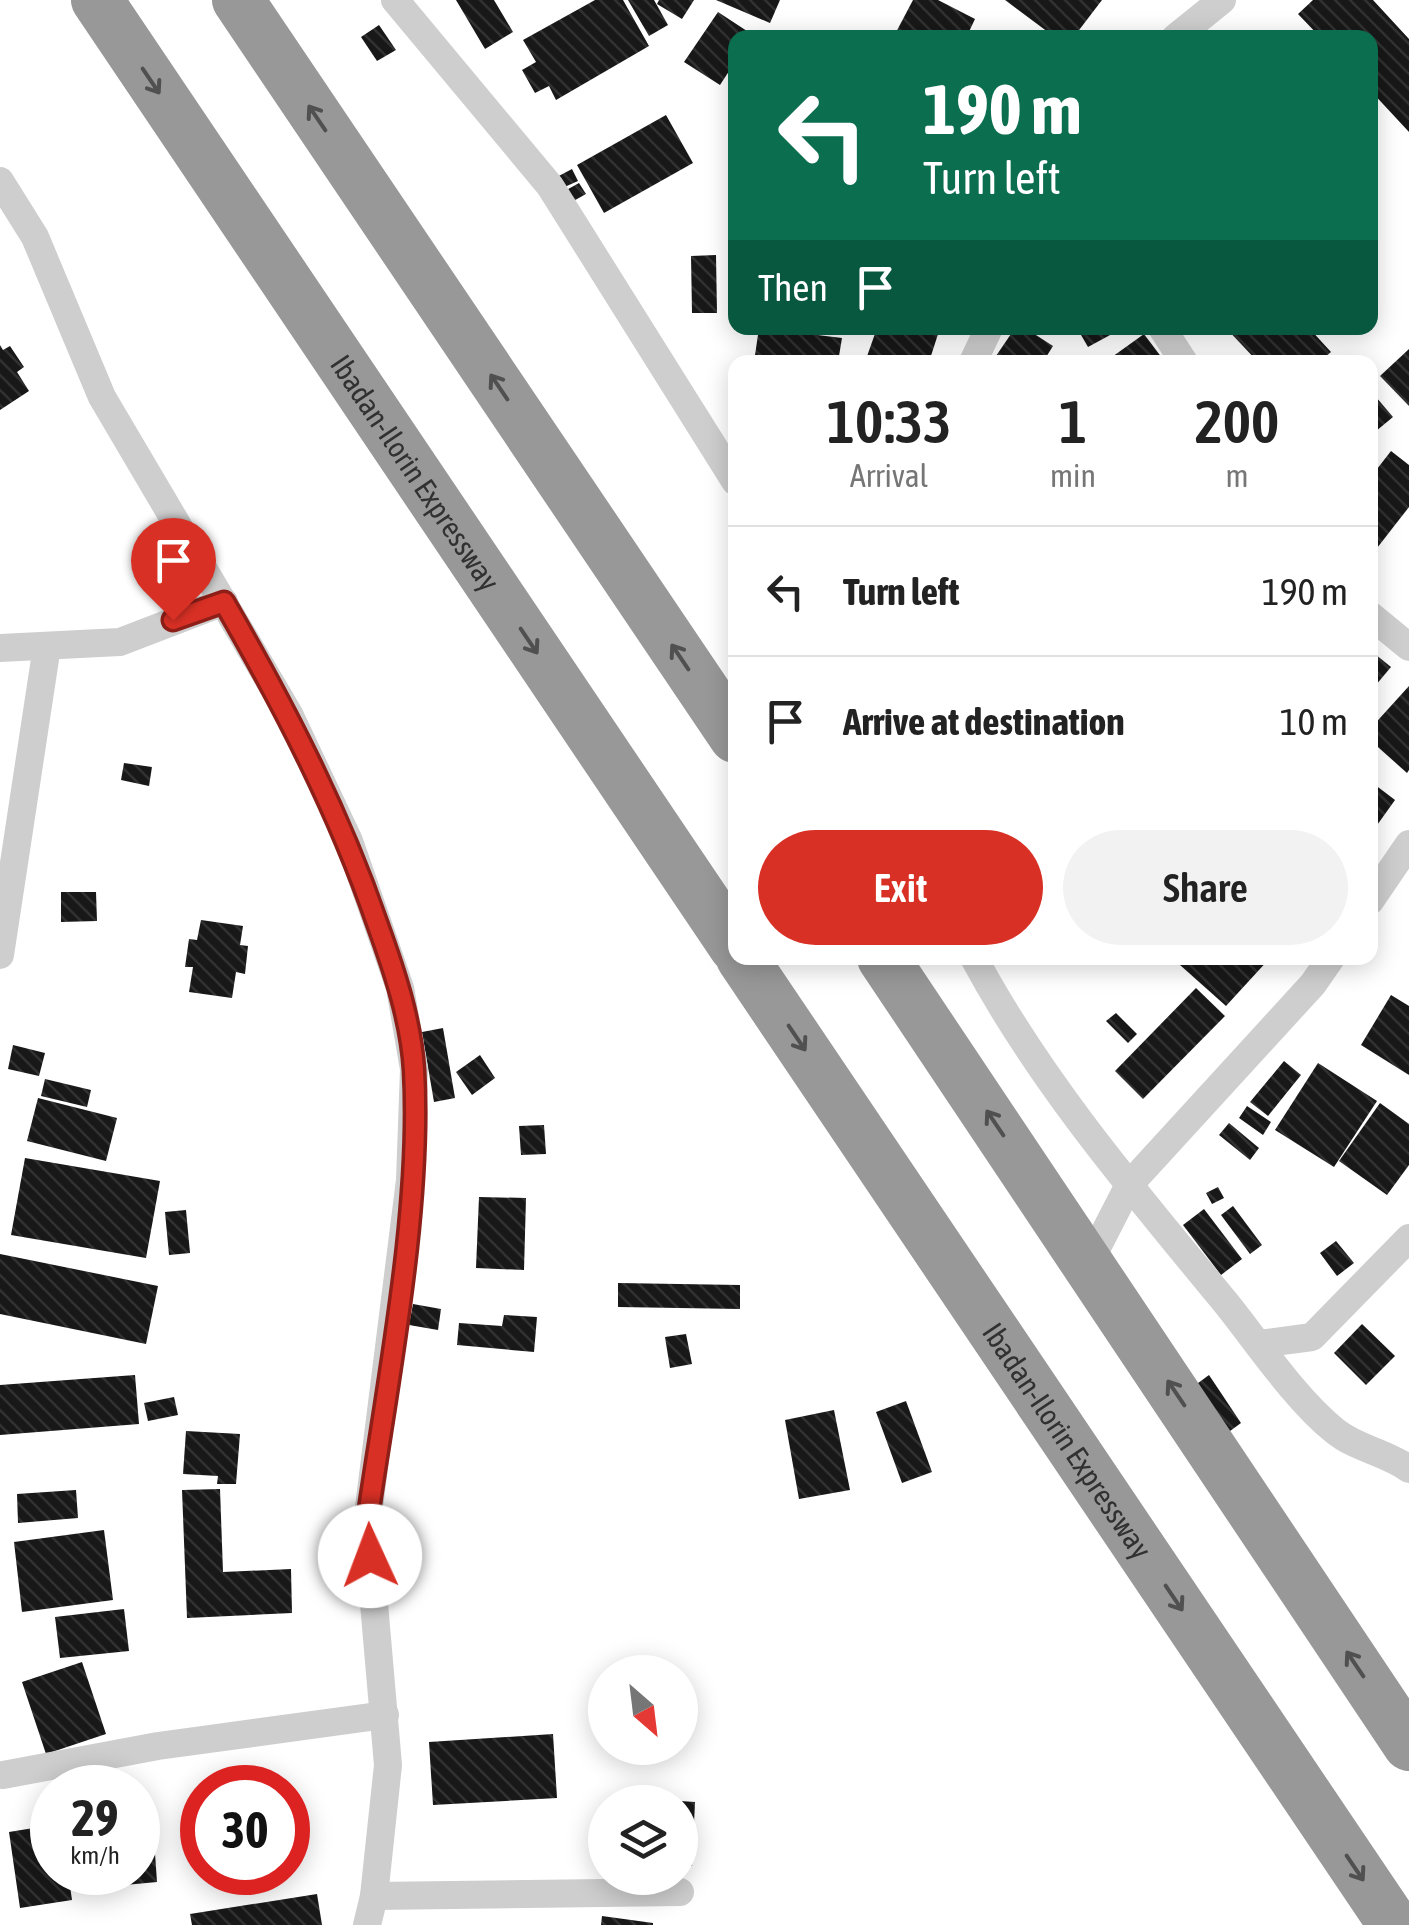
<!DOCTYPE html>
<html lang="en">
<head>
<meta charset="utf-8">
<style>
  :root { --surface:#fff; --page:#f2f2f2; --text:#222; --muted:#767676; --line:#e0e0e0; --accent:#d93025 }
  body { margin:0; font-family:"Asap Condensed",sans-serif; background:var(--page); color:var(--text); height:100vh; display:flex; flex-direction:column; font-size:38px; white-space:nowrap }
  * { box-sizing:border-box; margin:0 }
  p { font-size:32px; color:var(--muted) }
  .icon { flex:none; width:55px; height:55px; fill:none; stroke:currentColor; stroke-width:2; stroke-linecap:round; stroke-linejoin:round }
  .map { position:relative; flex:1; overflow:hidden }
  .sheet { position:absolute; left:728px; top:355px; width:650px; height:610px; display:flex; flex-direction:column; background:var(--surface); border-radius:20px; box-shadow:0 5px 25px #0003 }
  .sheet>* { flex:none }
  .banner { position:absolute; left:728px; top:30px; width:650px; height:305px; border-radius:20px; box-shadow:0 5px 25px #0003; background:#0b6e4f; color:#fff; overflow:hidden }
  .needle { width:65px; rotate:152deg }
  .buttons { position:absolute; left:588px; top:1655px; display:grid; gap:20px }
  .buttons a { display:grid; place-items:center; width:110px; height:110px; border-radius:50%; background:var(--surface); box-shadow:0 5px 25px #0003; font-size:50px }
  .speed { position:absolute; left:30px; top:1765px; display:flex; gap:20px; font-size:50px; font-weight:700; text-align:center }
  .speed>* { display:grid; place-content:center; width:130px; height:130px; border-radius:50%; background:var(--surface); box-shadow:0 5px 25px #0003; line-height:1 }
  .speed small { font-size:25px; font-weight:400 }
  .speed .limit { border:15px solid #d22; background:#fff; color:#111 }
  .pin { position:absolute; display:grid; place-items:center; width:85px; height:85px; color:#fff; margin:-102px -42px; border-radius:50% 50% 50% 0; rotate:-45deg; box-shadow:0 0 10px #0007 }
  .pin .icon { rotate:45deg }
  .me { position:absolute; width:110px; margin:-55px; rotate:358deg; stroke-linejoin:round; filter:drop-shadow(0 0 8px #0008) }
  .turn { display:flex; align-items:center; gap:35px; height:210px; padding:0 30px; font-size:45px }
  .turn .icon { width:130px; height:130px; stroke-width:2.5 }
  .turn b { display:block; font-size:70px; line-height:85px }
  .then { display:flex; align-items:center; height:95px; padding:0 30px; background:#0003; gap:20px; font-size:38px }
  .eta { display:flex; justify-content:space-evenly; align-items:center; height:170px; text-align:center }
  .eta b { font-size:60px; font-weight:600; line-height:70px }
  .primary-button { display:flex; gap:20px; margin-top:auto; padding:20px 30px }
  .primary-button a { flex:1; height:115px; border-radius:60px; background:var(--accent); color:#fff; font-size:40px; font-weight:600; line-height:115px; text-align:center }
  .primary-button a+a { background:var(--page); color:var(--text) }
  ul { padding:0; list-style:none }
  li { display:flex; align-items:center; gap:30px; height:130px; padding:0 30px; border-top:2px solid var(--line) }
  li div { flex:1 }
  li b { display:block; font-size:38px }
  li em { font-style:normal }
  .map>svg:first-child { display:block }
  .building { fill:url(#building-back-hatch) }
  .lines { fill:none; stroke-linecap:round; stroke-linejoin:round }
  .minor { stroke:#cecece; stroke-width:28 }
  .motorway { stroke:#989898; stroke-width:52 }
  .oneway { stroke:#505050 }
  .route-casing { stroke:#8d1f18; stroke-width:25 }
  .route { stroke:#d93025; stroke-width:18 }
  .labels { text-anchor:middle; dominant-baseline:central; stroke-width:10; stroke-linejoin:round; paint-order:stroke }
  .street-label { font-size:30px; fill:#313131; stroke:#fff }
</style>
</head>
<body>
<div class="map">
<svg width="1409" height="1925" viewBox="0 0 1409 1925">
  <defs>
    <pattern id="building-back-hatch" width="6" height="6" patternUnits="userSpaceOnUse" patternTransform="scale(2.5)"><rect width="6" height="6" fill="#181818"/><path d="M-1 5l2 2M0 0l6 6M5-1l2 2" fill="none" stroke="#313131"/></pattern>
  </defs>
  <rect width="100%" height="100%" fill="#fff"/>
  <!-- building -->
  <g class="building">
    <path d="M456 0H494L513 32 485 49Z"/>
    <path d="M595 0H623L649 46 556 100 549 86 535 93 522 70 536 62 523 40Z"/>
    <path d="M628 0H654L668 25 649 36Z"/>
    <path d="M659 0H694L682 19 657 4Z"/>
    <path d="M716 0H780L770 23Z"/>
    <path d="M913 0H938L975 19 966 38H893Z"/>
    <path d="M1005 0H1102L1073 38H1056Z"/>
    <path d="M1313 0H1373L1409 39V132L1370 90V38H1321L1298 14Z"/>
    <path d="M718 12 753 35 735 38V62L720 85 684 62Z"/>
    <path d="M379 25 396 50 377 61 361 37Z"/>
    <path d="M666 115 693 163 604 213 577 165Z"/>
    <path d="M572 169 578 181 560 189 555 178Z"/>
    <path d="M579 183 586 194 568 204 561 193Z"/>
    <path d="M716 255 717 313H692L691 256Z"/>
    <path d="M759 328 842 338 838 362H754Z"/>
    <path d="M877 328H940L929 362H865Z"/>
    <path d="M1015 328H1025L1053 346 1043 362H1006L996 356Z"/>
    <path d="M1077 328H1123L1088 347Z"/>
    <path d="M1226 328H1309L1331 352 1319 362H1258Z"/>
    <path d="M1144 334 1165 362H1105Z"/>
    <path d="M0 345 3 350 10 346 24 367 17 372 29 391 0 410Z"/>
    <path d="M1409 349V406L1380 376Z"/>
    <path d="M1370 390 1393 417 1370 436Z"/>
    <path d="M1391 451 1409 465V507L1370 557V478Z"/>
    <path d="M1370 650 1391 667 1370 692Z"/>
    <path d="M1409 686V770L1407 773 1370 740V729Z"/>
    <path d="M124 763 152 767 149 786 121 780Z"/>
    <path d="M1370 781 1395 800 1370 835Z"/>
    <path d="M61 892H96L97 921 61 922Z"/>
    <path d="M201 920 243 926 240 945 248 946 245 974 236 972 232 998 189 992 193 967H185L189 939 197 940Z"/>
    <path d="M1187 958H1270L1226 1006 1180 965Z"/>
    <path d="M1196 988 1225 1016 1143 1099 1115 1071Z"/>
    <path d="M1391 995 1409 1006V1075L1361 1045Z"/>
    <path d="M1116 1013 1137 1034 1128 1043 1106 1021Z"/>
    <path d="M443 1028 455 1098 434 1102 422 1032Z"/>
    <path d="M13 1045 45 1053 39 1076 8 1069Z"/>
    <path d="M480 1055 495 1078 472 1095 456 1072Z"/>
    <path d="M1284 1061 1301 1075 1268 1116 1250 1102Z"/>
    <path d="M1318 1063 1377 1101 1334 1167 1275 1130Z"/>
    <path d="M45 1079 91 1090 87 1107 41 1096Z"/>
    <path d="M38 1098 117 1118 106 1161 27 1141Z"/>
    <path d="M1380 1103 1409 1124V1165L1387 1195 1339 1161Z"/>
    <path d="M1247 1106 1271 1122 1263 1135 1239 1118Z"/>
    <path d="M1229 1123 1259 1148 1250 1160 1219 1135Z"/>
    <path d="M544 1125 546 1154 521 1155 519 1126Z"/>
    <path d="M25 1158 160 1181 146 1258 11 1235Z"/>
    <path d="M1218 1187 1224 1198 1212 1204 1206 1193Z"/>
    <path d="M479 1197 526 1198 524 1270 476 1268Z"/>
    <path d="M1233 1206 1262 1245 1250 1254 1221 1215Z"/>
    <path d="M1204 1209 1242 1259 1221 1275 1183 1225Z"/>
    <path d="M186 1210 190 1253 169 1255 165 1212Z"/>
    <path d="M1336 1241 1354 1263 1337 1276 1320 1253Z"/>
    <path d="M0 1254 158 1286 146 1344 0 1314Z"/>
    <path d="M618 1283 740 1285V1309L618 1307Z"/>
    <path d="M413 1304 441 1309 438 1330 409 1325Z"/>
    <path d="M504 1315 537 1317 534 1352 457 1345 459 1323 502 1326Z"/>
    <path d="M1362 1324 1395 1356 1366 1385 1334 1353Z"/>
    <path d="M686 1334 692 1364 670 1368 665 1337Z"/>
    <path d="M135 1375 139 1424 0 1435V1385Z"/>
    <path d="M1209 1375 1241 1423 1226 1434 1194 1386Z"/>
    <path d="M174 1397 178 1415 148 1421 144 1403Z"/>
    <path d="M906 1401 932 1472 902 1483 876 1412Z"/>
    <path d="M834 1410 850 1490 799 1499 785 1420Z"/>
    <path d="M186 1431 240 1434 236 1484H217L218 1476 183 1474Z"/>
    <path d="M220 1489 223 1572 291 1569 292 1613 187 1618 182 1490Z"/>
    <path d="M76 1490 78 1518 18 1523 17 1494Z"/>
    <path d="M104 1530 113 1600 22 1612 14 1542Z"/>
    <path d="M124 1609 129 1651 60 1658 55 1617Z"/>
    <path d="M82 1662 106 1734 46 1754 22 1682Z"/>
    <path d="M553 1734 557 1798 433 1805 429 1742Z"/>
    <path d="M680 1801 695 1802 692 1866H680Z"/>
    <path d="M52 1825V1872H68L72 1900 20 1908 9 1832Z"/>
    <path d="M153 1825 157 1882 93 1888 91 1872H138V1826Z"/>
    <path d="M317 1894 322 1925H192L190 1914Z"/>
    <path d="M602 1916 653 1923V1925H601Z"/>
  </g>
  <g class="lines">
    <!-- minor -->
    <g class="minor">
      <path d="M395 0 550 186 735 481"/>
      <path d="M1175 38 1222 0"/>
      <path d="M0 181 35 237 102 397 289 714 349 841 400 988 414 1069 410 1180 367 1523 388 1765 374 1896 367 1925"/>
      <path d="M1162 328 1184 362"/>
      <path d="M973 362 989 328"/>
      <path d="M1370 615 1409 647"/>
      <path d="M0 648 120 642 224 602"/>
      <path d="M1370 901 1409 844"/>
      <path d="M0 955 47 646"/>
      <path d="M974 958C1041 1083 1136 1194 1226 1303 1258 1343 1296 1400 1335 1431 1357 1449 1386 1452 1409 1469"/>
      <path d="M1089 1263 1129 1185 1313 984 1331 958"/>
      <path d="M1259 1344 1312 1337 1409 1238"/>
      <path d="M3 1775 158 1746 385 1715"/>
      <path d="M374 1896 680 1892"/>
    </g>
    <!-- motorway -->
    <g class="motorway">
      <path id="s1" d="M97 0 735 947"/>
      <path d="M238 0 735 737"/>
      <path id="s2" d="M742 958 1394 1925"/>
      <path d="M883 958 1409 1745"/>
    </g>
  </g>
  <!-- one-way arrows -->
  <defs><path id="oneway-shaft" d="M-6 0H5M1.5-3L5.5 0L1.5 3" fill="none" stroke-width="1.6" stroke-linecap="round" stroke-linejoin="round" transform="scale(2.5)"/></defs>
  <g class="oneway">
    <use href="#oneway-shaft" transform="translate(151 81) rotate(56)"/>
    <use href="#oneway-shaft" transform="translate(317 118) rotate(-124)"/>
    <use href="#oneway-shaft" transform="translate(499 387) rotate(-124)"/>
    <use href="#oneway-shaft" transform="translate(529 641) rotate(56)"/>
    <use href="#oneway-shaft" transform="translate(680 657) rotate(-124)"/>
    <use href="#oneway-shaft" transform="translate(797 1038) rotate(56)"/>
    <use href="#oneway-shaft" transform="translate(995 1123) rotate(-124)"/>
    <use href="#oneway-shaft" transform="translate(1176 1393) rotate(-124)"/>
    <use href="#oneway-shaft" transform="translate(1174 1598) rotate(56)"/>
    <use href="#oneway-shaft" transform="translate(1355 1664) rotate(-124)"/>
    <use href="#oneway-shaft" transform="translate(1355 1868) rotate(56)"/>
  </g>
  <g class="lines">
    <!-- route casing -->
    <g class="route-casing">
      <path id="route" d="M173 620 224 602C284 706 338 810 377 923 394 970 411 1020 414 1070 422 1210 387 1383 367 1523L370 1556"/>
    </g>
    <!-- route -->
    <use href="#route" class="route"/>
  </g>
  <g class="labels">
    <!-- street labels -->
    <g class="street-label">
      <text stroke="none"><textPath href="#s1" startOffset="570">Ibadan-Ilorin Expressway</textPath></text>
      <text stroke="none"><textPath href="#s2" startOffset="582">Ibadan-Ilorin Expressway</textPath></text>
    </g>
  </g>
</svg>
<div class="buttons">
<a><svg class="needle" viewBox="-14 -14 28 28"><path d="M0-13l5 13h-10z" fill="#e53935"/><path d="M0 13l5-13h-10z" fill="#767676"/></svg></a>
<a><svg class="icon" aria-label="layers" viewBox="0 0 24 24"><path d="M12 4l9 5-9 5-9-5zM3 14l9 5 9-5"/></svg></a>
</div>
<div class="speed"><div>29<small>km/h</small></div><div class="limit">30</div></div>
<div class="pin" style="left:173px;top:620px;background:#d93025"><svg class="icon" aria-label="arrive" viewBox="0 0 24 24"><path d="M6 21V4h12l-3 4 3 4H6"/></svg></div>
<svg class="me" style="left:370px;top:1556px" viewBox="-20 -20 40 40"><circle r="19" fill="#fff"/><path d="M0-13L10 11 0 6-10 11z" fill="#d93025"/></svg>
<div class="banner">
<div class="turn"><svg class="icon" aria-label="left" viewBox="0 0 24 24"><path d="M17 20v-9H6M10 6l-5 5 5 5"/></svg><div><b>190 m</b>Turn left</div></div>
<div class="then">Then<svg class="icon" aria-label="arrive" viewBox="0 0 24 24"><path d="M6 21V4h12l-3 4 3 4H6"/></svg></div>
</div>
<section class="sheet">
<div class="eta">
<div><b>10:33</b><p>Arrival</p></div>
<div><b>1</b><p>min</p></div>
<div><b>200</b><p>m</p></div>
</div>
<ul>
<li><svg class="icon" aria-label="left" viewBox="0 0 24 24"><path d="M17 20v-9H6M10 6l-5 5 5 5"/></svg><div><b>Turn left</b></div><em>190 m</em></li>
<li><svg class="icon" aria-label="arrive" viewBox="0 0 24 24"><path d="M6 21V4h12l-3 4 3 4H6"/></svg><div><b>Arrive at destination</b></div><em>10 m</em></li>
</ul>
<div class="primary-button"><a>Exit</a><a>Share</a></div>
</section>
</div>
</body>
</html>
